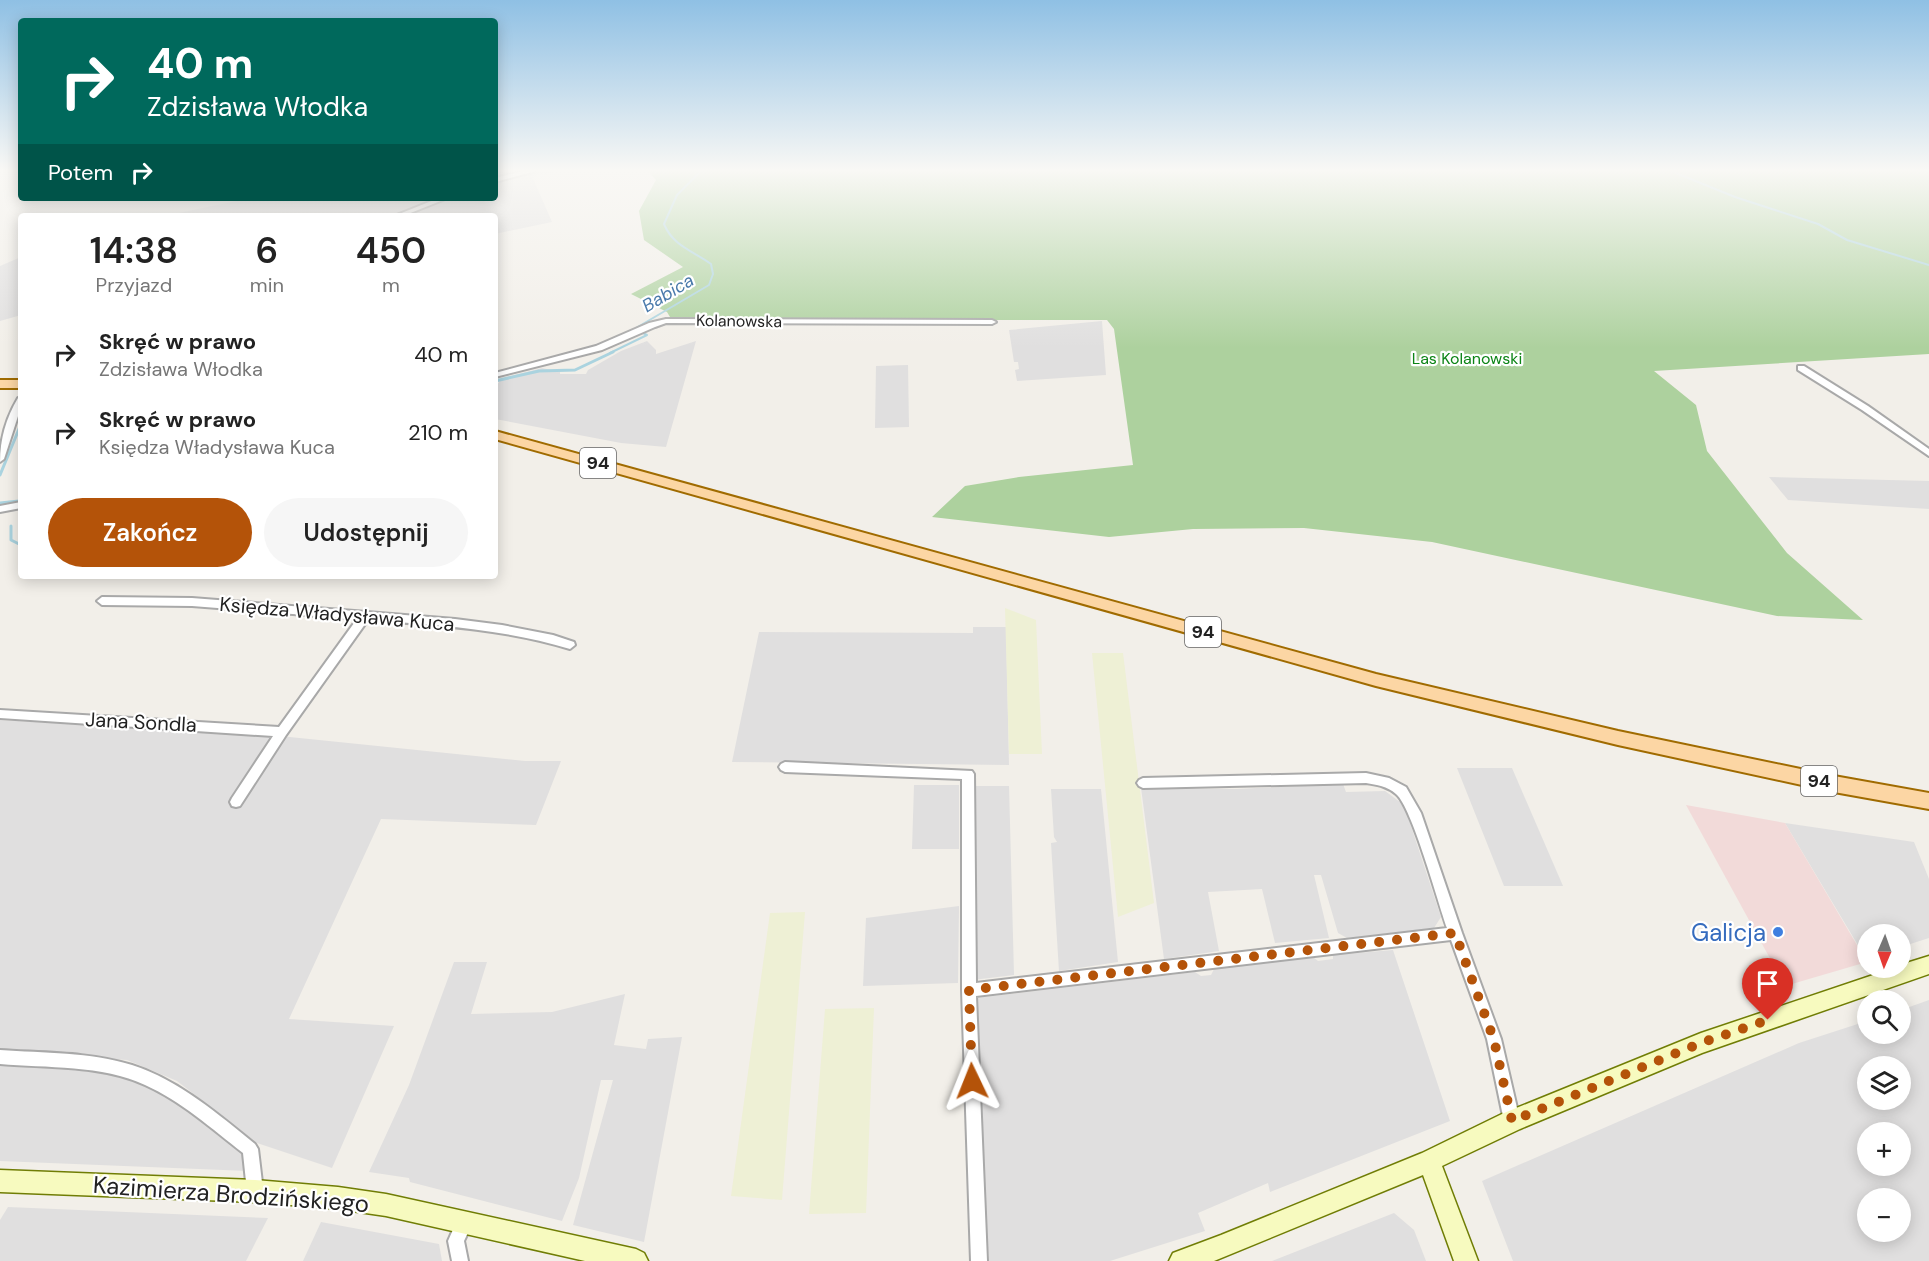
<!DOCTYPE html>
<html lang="pl">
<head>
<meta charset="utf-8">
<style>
  :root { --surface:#fff; --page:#f6f6f6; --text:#222; --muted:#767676; --accent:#b45309 }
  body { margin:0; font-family:"DM Sans",sans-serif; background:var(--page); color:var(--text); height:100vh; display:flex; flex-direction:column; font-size:22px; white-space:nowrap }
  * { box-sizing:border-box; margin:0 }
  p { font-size:20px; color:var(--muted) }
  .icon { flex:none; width:33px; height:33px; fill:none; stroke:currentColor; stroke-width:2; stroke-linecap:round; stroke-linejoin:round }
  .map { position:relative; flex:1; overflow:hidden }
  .sheet { position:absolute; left:18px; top:213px; width:480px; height:366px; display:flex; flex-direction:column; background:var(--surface); border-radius:6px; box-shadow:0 3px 15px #0003 }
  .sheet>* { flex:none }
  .hud { position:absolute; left:18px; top:18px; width:480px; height:183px; border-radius:6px; box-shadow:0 3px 15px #0003; background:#00695c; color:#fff; overflow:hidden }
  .needle { width:39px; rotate:182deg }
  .fabs { position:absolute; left:1857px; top:924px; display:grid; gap:12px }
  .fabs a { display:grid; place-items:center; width:54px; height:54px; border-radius:50%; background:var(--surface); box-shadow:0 3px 15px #0003; font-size:30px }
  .pin { position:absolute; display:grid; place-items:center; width:51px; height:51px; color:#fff; margin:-62px -26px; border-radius:50% 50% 50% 0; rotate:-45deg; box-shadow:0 0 6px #0007 }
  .pin .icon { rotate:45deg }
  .me { position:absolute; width:66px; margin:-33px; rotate:358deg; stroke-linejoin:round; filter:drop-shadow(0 0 4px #0008) }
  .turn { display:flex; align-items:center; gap:21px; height:126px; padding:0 30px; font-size:27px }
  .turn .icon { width:78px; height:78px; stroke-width:2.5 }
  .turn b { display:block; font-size:42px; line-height:51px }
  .then { display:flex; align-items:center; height:57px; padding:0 30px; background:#0003; gap:12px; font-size:22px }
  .eta { display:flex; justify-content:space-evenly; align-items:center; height:102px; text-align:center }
  .eta b { font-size:36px; font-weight:600; line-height:42px }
  .primary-button { display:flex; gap:12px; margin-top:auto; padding:12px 30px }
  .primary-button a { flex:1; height:69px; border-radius:36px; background:var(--accent); color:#fff; font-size:24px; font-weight:600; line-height:69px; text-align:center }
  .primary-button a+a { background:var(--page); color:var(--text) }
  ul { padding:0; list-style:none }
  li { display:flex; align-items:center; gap:18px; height:78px; padding:0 30px }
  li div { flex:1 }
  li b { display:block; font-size:22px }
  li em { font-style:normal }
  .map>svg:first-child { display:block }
  .residential { fill:#e0dfdf; fill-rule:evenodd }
  .commercial { fill:#f2dad9 }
  .farmland { fill:#eef0d5 }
  .forest { fill:#add19e }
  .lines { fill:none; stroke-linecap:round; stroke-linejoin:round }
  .stream-far1 { stroke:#aad3df; stroke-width:2 }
  .stream { stroke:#aad3df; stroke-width:3 }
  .minor-casing { stroke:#a9a9a9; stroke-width:4 }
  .secondary-casing { stroke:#707d05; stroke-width:3 }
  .primary-casing { stroke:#a06b00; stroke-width:4 }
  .minor { fill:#fff; fill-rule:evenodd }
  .secondary { fill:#f7fabf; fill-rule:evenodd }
  .primary { fill:#fcd6a4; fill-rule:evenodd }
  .route { stroke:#b45309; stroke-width:10; stroke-dasharray:0 18 }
  .shop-dot { fill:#3f7fe0; stroke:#fff; stroke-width:2 }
  .labels { text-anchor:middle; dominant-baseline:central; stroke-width:4.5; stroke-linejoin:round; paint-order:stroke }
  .far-street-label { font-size:16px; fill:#222; stroke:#fff }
  .far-park-label { font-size:16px; fill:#0c8416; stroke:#fff }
  .far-water-label { font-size:18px; font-style:italic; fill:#4a7aab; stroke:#fff }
  .shield { fill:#fff; stroke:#646464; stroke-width:1.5 }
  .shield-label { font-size:18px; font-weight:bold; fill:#222 }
  .street-label { font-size:20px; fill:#222; stroke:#fff }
  .near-shop-label { font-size:24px; fill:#366cbe; stroke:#fff; text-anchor:end }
  .near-street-label { font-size:24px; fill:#222; stroke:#fff }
</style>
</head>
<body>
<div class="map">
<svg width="1929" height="1261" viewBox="0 0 1929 1261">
  <rect width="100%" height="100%" fill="#f2efe9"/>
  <!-- residential -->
  <g class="residential">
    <path d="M495 171H565L532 176 552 222 495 234V216H164L251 198H495Z"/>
    <path d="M21 257V315L0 321V266Z"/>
    <path d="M1102 321 1106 375 1017 381 1015 370 1019 369 1018 362H1014L1009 330Z"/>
    <path d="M647 341 656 350V354L696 341 666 447 621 443 495 419V388L502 378 542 368 560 372V374H586L588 370 621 351Z"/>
    <path d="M908 365 909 427 875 428 876 366Z"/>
    <path d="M1769 477 1929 481V509L1788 500Z"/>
    <path d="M973 627H1006L1009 765 732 762 759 632 973 633Z"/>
    <path d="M0 720 270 735 525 761H561L536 825 381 819 289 1019 394 1026 332 1168 257 1143 177 1081 127 1060 0 1052Z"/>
    <path d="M1457 768H1512L1563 886H1504Z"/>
    <path d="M1343 784 1346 792 1385 791 1404 805 1441 917 1434 928 1347 938 1338 933 1321 875H1314L1329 938 1275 943 1262 889 1208 892 1219 951 1164 959 1141 788 1237 789Z"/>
    <path d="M914 785H959V849H912Z"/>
    <path d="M974 786H1009L1014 975 973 980Z"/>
    <path d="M1051 789H1101L1118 962 1059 971 1051 843 1057 842 1054 837Z"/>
    <path d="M1785 823 1914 842 1929 879V938L1901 947 1900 934H1868L1867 957H1865Z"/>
    <path d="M959 906 958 983 863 986 866 918Z"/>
    <path d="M1393 950 1450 1121 1270 1192 1268 1183 1198 1213 1205 1231 1110 1261H989L981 1162 976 998 1195 972 1201 976 1211 975 1214 969 1313 957 1318 961 1333 959V955Z"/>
    <path d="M454 962H487L471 1014 552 1012 625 994 614 1045 646 1049 648 1039 682 1037 644 1242 573 1225 613 1080H601L579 1178 562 1221 410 1182 409 1178 369 1172 409 1085Z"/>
    <path d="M1929 1000V1261H1513L1482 1181 1799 1043 1867 1021 1868 1034H1900L1901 1010ZM1868 1066H1900V1100H1868ZM1868 1132H1900V1166H1868ZM1868 1198H1900V1232H1868Z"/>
    <path d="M0 1063 98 1069 146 1083 210 1126 245 1156 248 1171 0 1161Z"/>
    <path d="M8 1207 268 1218 246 1261H0V1220Z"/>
    <path d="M1394 1213 1414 1230 1426 1261H1272Z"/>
    <path d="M321 1222 439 1244 442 1261H303Z"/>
  </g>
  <!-- commercial -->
  <path class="commercial" d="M1686 805 1785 823 1867 962 1785 986Z"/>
  <!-- farmland -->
  <g class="farmland">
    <path d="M1005 608 1036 620 1042 754H1009Z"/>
    <path d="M1092 653H1123L1154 903 1118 917Z"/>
    <path d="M805 912 782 1200 731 1196 770 913Z"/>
    <path d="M874 1008 866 1213 809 1214 825 1009Z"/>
  </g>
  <!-- forest -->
  <path class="forest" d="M648 171H1929V354L1654 371 1696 405 1707 451 1787 553 1863 620 1777 616 1432 542 1304 528 1193 529 1109 537 932 517 965 486 1019 477 1133 465 1114 329 1107 320H708L670 317 667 312 631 294 683 267 644 240 639 211 656 180Z"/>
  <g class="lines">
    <!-- stream-far1 -->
    <g class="stream-far1">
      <path d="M1671 171 1735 197 1818 224 1847 240 1929 265"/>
      <path d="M636 328 709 285 713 274 711 264C693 251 673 246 664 224L677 195 701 171"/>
      <path d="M610 353 647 335 643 333"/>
    </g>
    <!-- stream -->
    <g class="stream">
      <path d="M495 381 539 371 575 370 613 352"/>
      <path d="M0 475 21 424"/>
      <path d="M0 503 19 501"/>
      <path d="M11 526V540L21 545"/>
    </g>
    <!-- minor casing -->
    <g class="minor-casing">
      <g id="minor">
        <path d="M523 171H536L495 182V178Z"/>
        <path d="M439 198H448L403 216H394Z"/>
        <path d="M666 319 992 320 996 322 992 324 666 323 655 327 602 350 495 377V373L596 346 649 323Z"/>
        <path d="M1798 366H1804L1868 406 1929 449V456L1862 410 1798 370Z"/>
        <path d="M18 398H21V407L4 459 0 462C0 439 6 418 18 398Z"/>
        <path d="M21 502V508L0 512V506Z"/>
        <path d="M102 597 192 598 455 619 502 625 553 635 574 642 575 645 570 649C505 629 436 625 368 620L286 735 240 806 236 807 232 806 230 802 232 798 273 736 0 718V710L279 727 357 619 192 606 102 605 97 601Z"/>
        <path d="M785 762 972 771 974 774 976 983 1447 928C1438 903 1412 807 1396 794 1387 786 1377 785 1366 783L1143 788 1139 786 1137 783 1139 780 1143 778 1366 773 1389 778 1406 787 1421 813 1462 933 1501 1039 1520 1121 1517 1126 1512 1129 1507 1126 1504 1121 1487 1039 1451 940 976 996 987 1261H971L962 990V779L785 772 781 770 779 767 781 764Z"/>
        <path d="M0 1050C44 1053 90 1052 132 1065 179 1080 218 1114 255 1144L258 1149 263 1191 261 1197 255 1199 249 1197 247 1191 243 1153C212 1129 181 1101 145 1085 103 1065 46 1068 0 1064Z"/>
        <path d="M465 1214 471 1216 473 1222 464 1241 468 1261H452L448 1241 459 1216Z"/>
      </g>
    </g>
    <!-- secondary casing -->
    <g class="secondary-casing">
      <g id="secondary">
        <path d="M1929 956V974L1702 1053 1520 1129 1442 1166 1478 1261H1454L1423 1175 1214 1261H1169L1173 1253 1221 1235 1422 1153 1504 1113 1701 1033 1894 968H1900V965Z"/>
        <path d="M0 1170 255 1180 338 1187 386 1194 636 1249 644 1253 648 1261H585L386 1216 338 1209 255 1202 0 1192Z"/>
      </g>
    </g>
    <!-- primary casing -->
    <g class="primary-casing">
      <g id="primary">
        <rect x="0" y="380" width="21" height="8"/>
        <path d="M495 431 1376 674 1618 731 1834 776 1929 793V809L1834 792 1618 745 1376 686 495 439Z"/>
      </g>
    </g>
    <!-- minor -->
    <use href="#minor" class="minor"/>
    <!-- secondary -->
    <use href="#secondary" class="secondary"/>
    <!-- primary -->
    <use href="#primary" class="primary"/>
  </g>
  <!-- sky -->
  <linearGradient id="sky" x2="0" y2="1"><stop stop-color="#8fc0e4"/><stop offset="0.49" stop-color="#f9f8f5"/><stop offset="1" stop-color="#f9f8f5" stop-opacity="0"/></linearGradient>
  <rect width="1929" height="348" fill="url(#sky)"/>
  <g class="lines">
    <!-- route -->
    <path class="route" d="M972 1081 969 990 1455 933 1494 1040 1512 1121 1701 1043 1768 1020"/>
  </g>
  <!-- markers -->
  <circle class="shop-dot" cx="1778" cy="932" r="6"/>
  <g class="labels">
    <!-- far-street labels -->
    <g class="far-street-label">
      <text transform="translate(739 321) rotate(1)">Kolanowska</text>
    </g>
    <!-- far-park labels -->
    <g class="far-park-label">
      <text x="1467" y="358">Las Kolanowski</text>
    </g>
    <!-- far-water labels -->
    <g class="far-water-label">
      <text transform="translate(668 293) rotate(-31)">Babica</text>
    </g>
    <!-- shield labels -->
    <g class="shield">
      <rect x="580" y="448" width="36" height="30" rx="4.5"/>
      <rect x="1185" y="617" width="36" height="30" rx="4.5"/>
      <rect x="1801" y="766" width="36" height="30" rx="4.5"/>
    </g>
    <g class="shield-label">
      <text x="598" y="463">94</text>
      <text x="1203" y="632">94</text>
      <text x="1819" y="781">94</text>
    </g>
    <!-- street labels -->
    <g class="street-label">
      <text transform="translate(337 614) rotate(5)">Księdza Władysława Kuca</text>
      <text transform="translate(141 722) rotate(3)">Jana Sondla</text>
    </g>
    <!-- near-shop labels -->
    <g class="near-shop-label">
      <text x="1766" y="932">Galicja</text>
    </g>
    <!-- near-street labels -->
    <g class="near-street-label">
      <text transform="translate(231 1194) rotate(4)">Kazimierza Brodzińskiego</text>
    </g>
  </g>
</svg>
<div class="fabs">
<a><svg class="needle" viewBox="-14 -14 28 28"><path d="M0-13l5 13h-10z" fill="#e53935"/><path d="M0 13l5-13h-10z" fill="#767676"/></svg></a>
<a><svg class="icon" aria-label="search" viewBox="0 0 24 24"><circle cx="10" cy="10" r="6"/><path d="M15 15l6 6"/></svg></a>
<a><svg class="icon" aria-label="layers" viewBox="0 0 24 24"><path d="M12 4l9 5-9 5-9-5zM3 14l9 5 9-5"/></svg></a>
<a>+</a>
<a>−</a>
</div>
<div class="pin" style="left:1768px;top:1020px;background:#d93025"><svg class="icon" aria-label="arrive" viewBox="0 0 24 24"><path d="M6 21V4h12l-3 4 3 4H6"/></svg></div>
<svg class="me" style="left:972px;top:1081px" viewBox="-20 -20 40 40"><path d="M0-17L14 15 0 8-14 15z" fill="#b45309" stroke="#fff" stroke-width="4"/></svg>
<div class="hud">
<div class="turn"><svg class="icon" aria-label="right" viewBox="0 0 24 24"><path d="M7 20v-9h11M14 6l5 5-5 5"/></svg><div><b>40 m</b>Zdzisława Włodka</div></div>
<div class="then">Potem<svg class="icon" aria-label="right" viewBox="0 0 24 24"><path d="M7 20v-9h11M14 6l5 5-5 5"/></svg></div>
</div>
<section class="sheet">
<div class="eta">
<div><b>14:38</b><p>Przyjazd</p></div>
<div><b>6</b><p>min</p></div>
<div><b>450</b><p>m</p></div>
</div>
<ul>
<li><svg class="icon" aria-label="right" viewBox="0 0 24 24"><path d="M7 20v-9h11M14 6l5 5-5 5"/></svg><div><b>Skręć w prawo</b><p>Zdzisława Włodka</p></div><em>40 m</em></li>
<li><svg class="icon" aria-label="right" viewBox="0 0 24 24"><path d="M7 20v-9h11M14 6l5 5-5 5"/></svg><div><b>Skręć w prawo</b><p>Księdza Władysława Kuca</p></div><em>210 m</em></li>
</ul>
<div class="primary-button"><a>Zakończ</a><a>Udostępnij</a></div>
</section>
</div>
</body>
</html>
